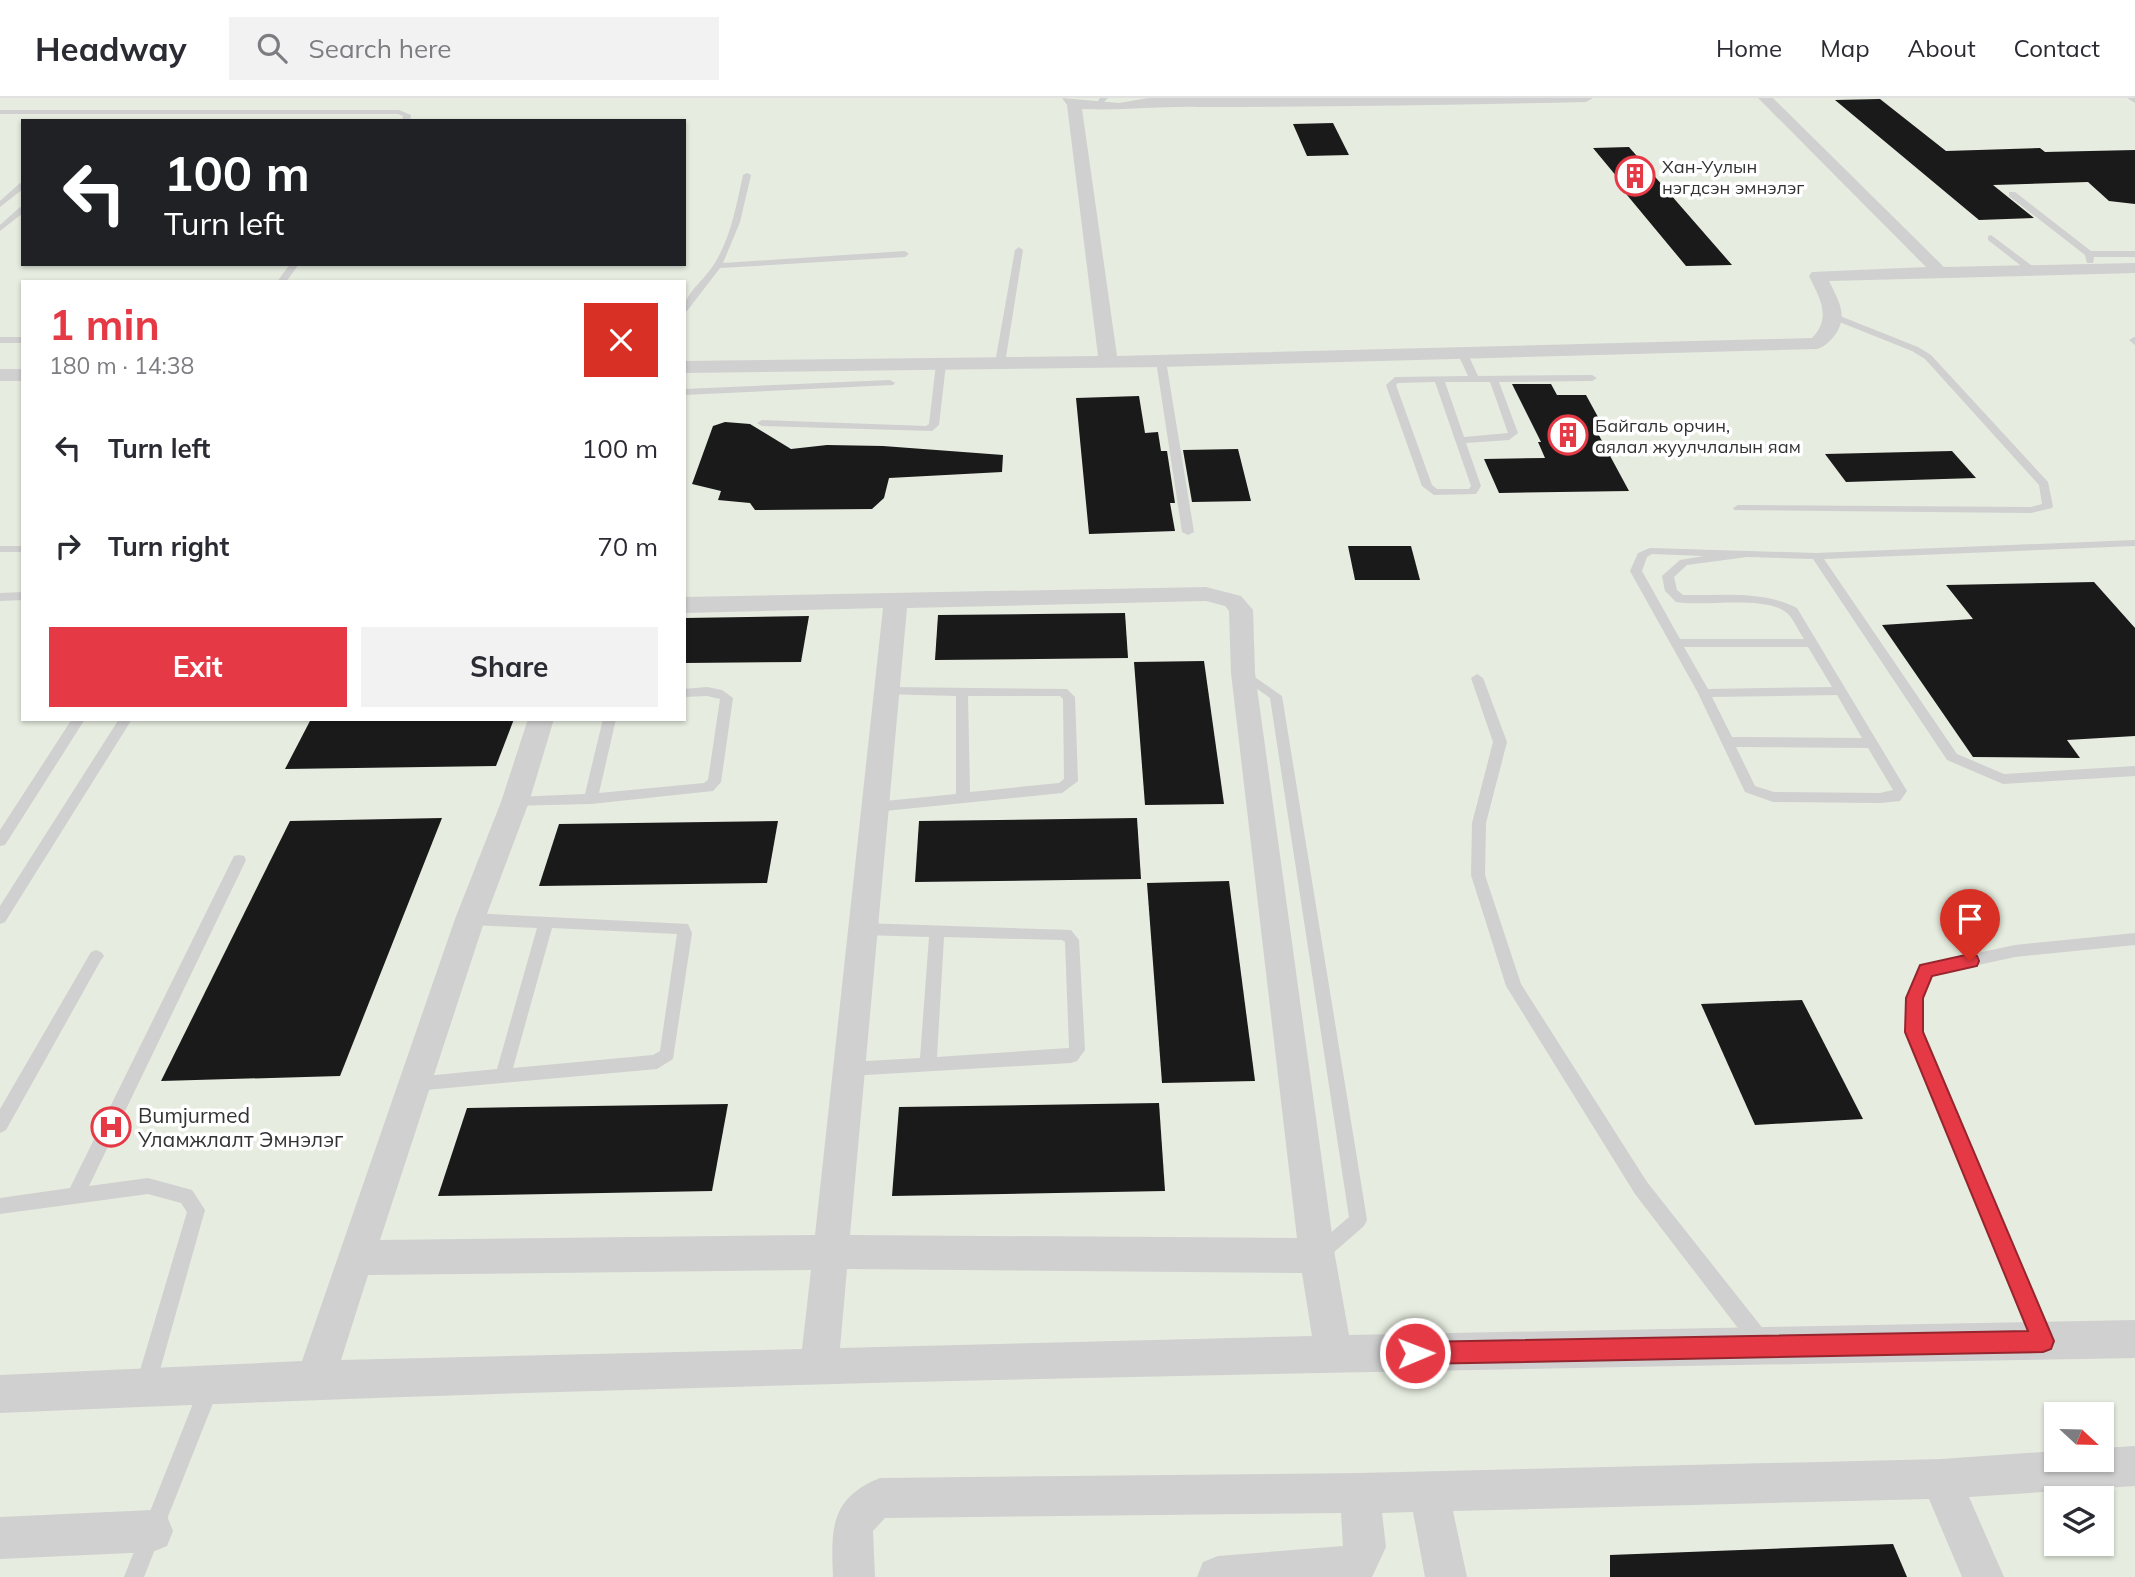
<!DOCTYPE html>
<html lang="en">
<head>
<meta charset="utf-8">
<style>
  :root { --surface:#fff; --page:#f2f2f3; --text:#2b2b33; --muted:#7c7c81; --line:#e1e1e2; --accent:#e63946 }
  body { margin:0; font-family:Mulish,sans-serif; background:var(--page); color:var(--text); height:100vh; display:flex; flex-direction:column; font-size:26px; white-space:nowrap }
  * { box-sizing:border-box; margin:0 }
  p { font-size:23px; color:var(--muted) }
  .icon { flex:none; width:38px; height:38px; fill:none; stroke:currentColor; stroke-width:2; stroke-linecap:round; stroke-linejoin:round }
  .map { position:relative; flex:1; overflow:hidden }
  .sheet { position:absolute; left:21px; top:182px; width:665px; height:441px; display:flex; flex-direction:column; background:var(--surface); border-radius:0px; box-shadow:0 2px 5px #0004 }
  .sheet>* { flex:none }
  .banner { position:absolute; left:21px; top:21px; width:665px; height:147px; border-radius:0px; box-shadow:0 2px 5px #0004; background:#202124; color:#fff; overflow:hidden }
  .needle { width:46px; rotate:112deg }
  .fabs { position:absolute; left:2044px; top:1304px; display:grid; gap:14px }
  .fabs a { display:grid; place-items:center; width:70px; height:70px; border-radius:0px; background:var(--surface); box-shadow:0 2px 5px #0004; font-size:35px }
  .pin { position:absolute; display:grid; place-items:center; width:60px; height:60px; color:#fff; margin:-72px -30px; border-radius:50% 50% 50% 0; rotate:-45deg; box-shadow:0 0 7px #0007 }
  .pin .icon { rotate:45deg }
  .me { position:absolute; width:77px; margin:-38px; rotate:89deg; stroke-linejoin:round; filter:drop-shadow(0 0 5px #0008) }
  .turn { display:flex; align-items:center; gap:24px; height:147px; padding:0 28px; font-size:32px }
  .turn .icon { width:91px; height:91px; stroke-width:2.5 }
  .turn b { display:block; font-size:49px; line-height:60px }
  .round { display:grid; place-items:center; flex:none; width:74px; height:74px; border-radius:0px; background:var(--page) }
  .overview { display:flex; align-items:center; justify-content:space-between; height:119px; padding:0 28px }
  h1 { font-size:42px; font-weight:700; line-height:52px; color:var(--accent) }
  .button { display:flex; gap:14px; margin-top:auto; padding:14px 28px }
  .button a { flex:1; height:80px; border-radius:0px; background:var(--accent); color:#fff; font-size:28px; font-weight:700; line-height:80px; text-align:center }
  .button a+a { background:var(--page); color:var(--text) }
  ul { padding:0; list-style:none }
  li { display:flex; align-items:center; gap:21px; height:98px; padding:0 28px }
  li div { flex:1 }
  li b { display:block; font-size:26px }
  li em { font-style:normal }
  header { display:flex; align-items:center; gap:42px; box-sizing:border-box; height:98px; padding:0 35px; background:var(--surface); border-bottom:2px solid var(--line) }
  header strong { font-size:33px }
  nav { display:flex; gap:38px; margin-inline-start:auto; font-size:24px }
  .search { width:490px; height:63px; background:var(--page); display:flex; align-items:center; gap:18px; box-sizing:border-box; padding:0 24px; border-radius:0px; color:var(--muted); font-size:26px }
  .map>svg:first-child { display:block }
  .green { fill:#e6ecdf; fill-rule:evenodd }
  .building { fill:#1a1a1a }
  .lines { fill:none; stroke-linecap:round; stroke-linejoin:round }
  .service { fill:#d0d0d0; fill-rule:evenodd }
  .minor { fill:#d0d0d0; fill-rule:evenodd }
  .route { fill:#e63946; stroke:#96252e; stroke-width:2 }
  .labels { text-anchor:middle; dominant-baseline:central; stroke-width:7; stroke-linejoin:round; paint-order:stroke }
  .far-poi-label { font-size:18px; fill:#333; stroke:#fff; text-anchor:start }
  .poi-label { font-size:21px; fill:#333; stroke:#fff; text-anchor:start }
</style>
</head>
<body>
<header>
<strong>Headway</strong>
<div class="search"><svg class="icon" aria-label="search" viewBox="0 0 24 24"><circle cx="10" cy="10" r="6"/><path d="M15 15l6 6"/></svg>Search here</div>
<nav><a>Home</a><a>Map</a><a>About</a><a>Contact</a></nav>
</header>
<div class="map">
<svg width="2135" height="1479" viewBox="0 0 2135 1479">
  <rect width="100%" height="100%" fill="#fff"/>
  <!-- green -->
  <path class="green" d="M0 0H2135V1479H0ZM23 23H684V166H23ZM23 184H684V621H23ZM2056 1316H2102V1362H2056ZM2056 1400H2102V1446H2056Z"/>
  <!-- building -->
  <g class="building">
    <path d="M1880 1 1946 53 2040 50 2045 54 2135 52V106L2109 103 2088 84 1993 87 2034 120 1979 122 1835 2Z"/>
    <path d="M1333 25 1349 57 1307 58 1293 26Z"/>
    <path d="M1629 49 1732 167 1686 168 1627 97H1632L1593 50Z"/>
    <path d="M1512 286H1551L1557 297H1586L1604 330H1595L1629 393 1499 395 1484 361 1545 360 1538 344H1541Z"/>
    <path d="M1139 298 1145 335 1158 334 1161 353H1167L1175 405H1170L1175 433 1089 436 1076 300Z"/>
    <path d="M725 324 750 326 791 351 827 347 883 348 1003 357 1002 374 889 380 884 400 872 411 755 412 750 405 718 402 721 393 692 386 713 328Z"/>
    <path d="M1238 351 1251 403 1192 404 1183 352Z"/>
    <path d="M1952 353 1976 380 1846 384 1825 356Z"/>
    <path d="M1348 448H1411L1420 482H1355Z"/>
    <path d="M2094 484 2135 530V638L2067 642 2080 660 1973 659 1882 527 1973 521 1946 487Z"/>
    <path d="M1125 515 1128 560 935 562 938 517Z"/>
    <path d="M809 518 801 564 684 565V520Z"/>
    <path d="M1204 563 1224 706 1145 707 1134 564Z"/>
    <path d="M311 621H514L496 668 285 671Z"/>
    <path d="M442 720 340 978 161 983 290 723Z"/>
    <path d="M1137 720 1141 781 915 784 919 723Z"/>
    <path d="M778 723 767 785 539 788 559 726Z"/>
    <path d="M1229 783 1255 983 1162 985 1147 785Z"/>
    <path d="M1802 902 1863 1021 1755 1027 1701 906Z"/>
    <path d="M1159 1005 1165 1093 892 1098 899 1009Z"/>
    <path d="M728 1006 712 1093 438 1098 467 1010Z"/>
    <path d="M1893 1446 1907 1479H1610V1457Z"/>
  </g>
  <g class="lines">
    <!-- service -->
    <g class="service">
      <path d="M1100 0H1108L1100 8 1096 6Z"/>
      <path d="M0 12H399L411 17 410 23H402L403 18 398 16H0Z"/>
      <path d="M747 75 751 77 740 124 723 165 905 153 909 156 905 159 720 170 687 213 684 214C684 196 700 186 710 172 730 145 736 109 743 77Z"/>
      <path d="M20 85H23V91L0 109V103Z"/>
      <path d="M2009 94H2015L2091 153H2135V159H2094L2093 165H2087L2085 157 2009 98Z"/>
      <path d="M20 109H23V115L0 133V127Z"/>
      <path d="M1991 137 2035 170V174H2029L1988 142V138Z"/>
      <path d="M1019 149 1023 152 1005 265 1000 268 995 265 1015 152Z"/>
      <path d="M290 166H299L286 184H277Z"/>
      <path d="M1835 216 1918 249 1931 257 2048 384 2053 408 2052 410 2031 415 1734 412 1733 410 1738 407 2031 409 2042 406 2039 387 1925 261 1912 253 1832 221V217Z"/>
      <rect x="0" y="239" width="23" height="6"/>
      <path d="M2134 239H2135V247L2129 242Z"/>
      <path d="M1461 249 1466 252 1478 278 1592 277 1597 280 1592 283 1499 284 1518 335 1509 342 1466 345 1481 388 1476 396 1434 397 1422 388 1386 287 1395 279 1468 278 1456 252ZM1435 284 1471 388 1469 391H1437L1432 387 1396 287 1398 285ZM1445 284H1490L1508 335 1464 339Z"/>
      <path d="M1161 260 1166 263 1194 434 1188 437 1182 434 1156 263Z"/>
      <path d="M941 263 946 266 939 327 932 333 762 328 757 325 762 322 926 328 929 326 936 266Z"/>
      <path d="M890 282 895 285 893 287 684 297V291Z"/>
      <path d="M2135 442V448L1824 461 1957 656 2004 676 2135 668V678L2003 686 1947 662 1813 461 1747 459 1687 467 1674 479 1677 492 1683 497C1721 498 1762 492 1797 510L1907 693 1900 703 1880 705 1773 704 1745 694 1698 595 1630 473 1638 455 1650 450 1816 455ZM1652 456 1704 458 1680 462 1662 478 1665 493 1676 504C1703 509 1771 496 1789 517 1795 524 1799 534 1804 541H1680L1642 473 1647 459ZM1684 549H1808L1832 589 1708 591ZM1837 597 1862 640 1732 639 1712 599ZM1736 649 1868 650 1893 692 1880 695 1774 694 1755 688Z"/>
      <rect x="0" y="448" width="23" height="6"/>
      <path d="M23 494V502L0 503V495Z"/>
      <path d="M1243 571 1282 598 1367 1122 1364 1128 1325 1162 1319 1165 1313 1162 1310 1156 1313 1150 1349 1119 1270 600 1239 578 1237 575Z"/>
      <path d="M1477 576 1483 580 1507 644 1486 725 1485 777 1521 886 1647 1084 1768 1237 1770 1244 1768 1251 1761 1253 1754 1251 1635 1096 1506 888 1471 777 1472 725 1493 644 1471 580Z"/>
      <path d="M707 589 722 592 733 600 721 684 713 693 591 706 510 708 508 704 515 699 585 696 603 621H616L599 695 704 685 708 682 720 601 707 598 684 599V591Z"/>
      <path d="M887 589 1067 591 1075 599 1078 683 1062 695 875 714 870 713 868 709 870 705 875 704 956 696V598L883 596 881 593 883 590ZM968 598H1060L1063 601 1064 681 1059 685 970 694Z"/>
      <path d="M72 621H85L5 747 0 748V732Z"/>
      <path d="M119 621H132L5 824 0 826V808Z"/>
      <path d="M239 757 244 758 246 762 89 1088 148 1080 192 1092 205 1112 156 1286 153 1293 146 1296 139 1293 136 1286 187 1114 181 1105 148 1096 0 1116V1100L70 1090 232 762 234 758Z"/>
      <path d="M470 815 688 826 692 835 673 961 657 971 415 993 409 991 407 986 409 981 415 979 497 971 537 830 470 827 465 825 463 821 465 817ZM552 830 677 836 660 953 653 957 513 970Z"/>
      <path d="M863 825 1071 832 1079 842 1085 952 1077 963 1071 965 849 978 843 976 841 971 843 966 849 964 920 960 929 839 863 837 858 835 856 831 858 827ZM944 839 1062 842 1065 844 1069 950 937 959Z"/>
      <path d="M2135 835V847L2015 859 1932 877 1923 900 1922 934 2051 1240 2049 1247 2042 1249 2035 1247 1906 934 1907 900 1921 868 1926 866 2015 847Z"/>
      <path d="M96 852 101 854 104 858 101 862 6 1032 0 1035V1011L91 854Z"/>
      <path d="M209 1280 216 1283 219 1290 144 1479H124L202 1283Z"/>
    </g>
    <!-- minor -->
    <g class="minor">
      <path d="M1062 0 1119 5 1148 0H1593L1586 4C1457 7 1327 9 1198 9 1159 8 1121 13 1082 11L1117 258 1812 240C1832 219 1820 201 1809 178L1812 174 1926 169 1758 0H1773L1944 169 2135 165V175L1829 183C1838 202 1849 217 1835 237 1830 243 1825 249 1817 251L1161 269 684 275V263L1098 258 1067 7Z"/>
      <path d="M2127 0H2135V5Z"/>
      <rect x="0" y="271" width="23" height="12"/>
      <path d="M1206 489 1241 498 1253 512 1255 575 1335 1158 1349 1237 2135 1222V1260C1423 1273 712 1283 0 1315V1277L302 1263 455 821 501 704 528 621H554L529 704 485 821 380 1142 815 1137 883 510 684 515V499ZM1206 503 1225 508 1229 513 1231 575 1297 1140 850 1137 907 510ZM847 1171 1302 1175 1312 1238 840 1250ZM811 1172 802 1251 341 1262 368 1177Z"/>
      <path d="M2135 1348V1388L1969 1399 2004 1479H1962L1929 1401 1453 1413 1467 1479H1425L1413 1414 1382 1415 1386 1449 1372 1479H1197L1203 1464 1218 1458 1343 1448 1341 1415 885 1420 873 1433 875 1479H833C831 1431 830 1400 880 1380L1359 1375 1941 1361 2056 1353V1362H2102V1350Z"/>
      <path d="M152 1412 167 1418 173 1433 167 1448 152 1454 0 1461V1419Z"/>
    </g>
  </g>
  <!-- route -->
  <path class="route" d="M1970 856 1977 858 1979 863 1977 868 1932 878 1923 900V934L2054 1243 2051 1251 2043 1254 1415 1266 1407 1263 1404 1255 1407 1248 1415 1244 2028 1233 1905 934 1906 900 1920 867Z"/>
  <!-- icons -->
  <defs>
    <g id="building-ring" transform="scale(2.0125)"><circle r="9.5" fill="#fff" stroke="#e63946" stroke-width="1.5"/><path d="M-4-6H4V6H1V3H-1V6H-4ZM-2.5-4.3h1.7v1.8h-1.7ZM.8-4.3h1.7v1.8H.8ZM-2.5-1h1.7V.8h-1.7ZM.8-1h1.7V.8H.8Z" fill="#e63946"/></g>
    <g id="hospital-ring" transform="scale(2.0125)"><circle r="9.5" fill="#fff" stroke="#e63946" stroke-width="1.5"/><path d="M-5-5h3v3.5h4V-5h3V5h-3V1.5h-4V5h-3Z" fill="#e63946"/></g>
  </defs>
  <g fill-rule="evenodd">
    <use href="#building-ring" x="1635" y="78"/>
    <use href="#building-ring" x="1568" y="337"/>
    <use href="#hospital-ring" x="111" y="1029"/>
  </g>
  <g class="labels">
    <!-- far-poi labels -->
    <g class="far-poi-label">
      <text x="1662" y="68">Хан-Уулын<tspan x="1662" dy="21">нэгдсэн эмнэлэг</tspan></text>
      <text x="1595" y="327">Байгаль орчин,<tspan x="1595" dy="21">аялал жуулчлалын яам</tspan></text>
    </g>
    <!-- poi labels -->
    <g class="poi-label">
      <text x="138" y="1017">Bumjurmed<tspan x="138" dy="24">Уламжлалт Эмнэлэг</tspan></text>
    </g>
  </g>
</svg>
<div class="fabs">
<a><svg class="needle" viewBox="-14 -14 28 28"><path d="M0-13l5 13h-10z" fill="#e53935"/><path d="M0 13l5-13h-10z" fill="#7c7c81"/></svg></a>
<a><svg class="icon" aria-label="layers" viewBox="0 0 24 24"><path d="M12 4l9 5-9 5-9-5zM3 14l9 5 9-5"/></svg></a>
</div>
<div class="pin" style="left:1970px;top:863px;background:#d93025"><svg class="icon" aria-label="arrive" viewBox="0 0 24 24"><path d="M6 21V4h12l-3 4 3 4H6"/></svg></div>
<svg class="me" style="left:1415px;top:1255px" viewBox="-20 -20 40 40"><circle r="17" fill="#e63946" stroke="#fff" stroke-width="3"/><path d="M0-11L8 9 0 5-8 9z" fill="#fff"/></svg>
<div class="banner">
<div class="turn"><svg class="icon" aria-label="left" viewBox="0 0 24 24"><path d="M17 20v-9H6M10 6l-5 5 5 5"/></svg><div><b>100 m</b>Turn left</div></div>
</div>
<section class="sheet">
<div class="overview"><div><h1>1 min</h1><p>180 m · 14:38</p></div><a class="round" style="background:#d93025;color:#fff"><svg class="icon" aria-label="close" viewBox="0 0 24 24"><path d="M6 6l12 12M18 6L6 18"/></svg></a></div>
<ul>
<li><svg class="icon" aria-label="left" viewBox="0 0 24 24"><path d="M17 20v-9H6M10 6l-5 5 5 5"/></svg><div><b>Turn left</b></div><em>100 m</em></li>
<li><svg class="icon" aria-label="right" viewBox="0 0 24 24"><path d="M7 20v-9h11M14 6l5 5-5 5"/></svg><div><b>Turn right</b></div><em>70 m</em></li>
</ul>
<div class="button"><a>Exit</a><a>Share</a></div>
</section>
</div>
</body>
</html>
